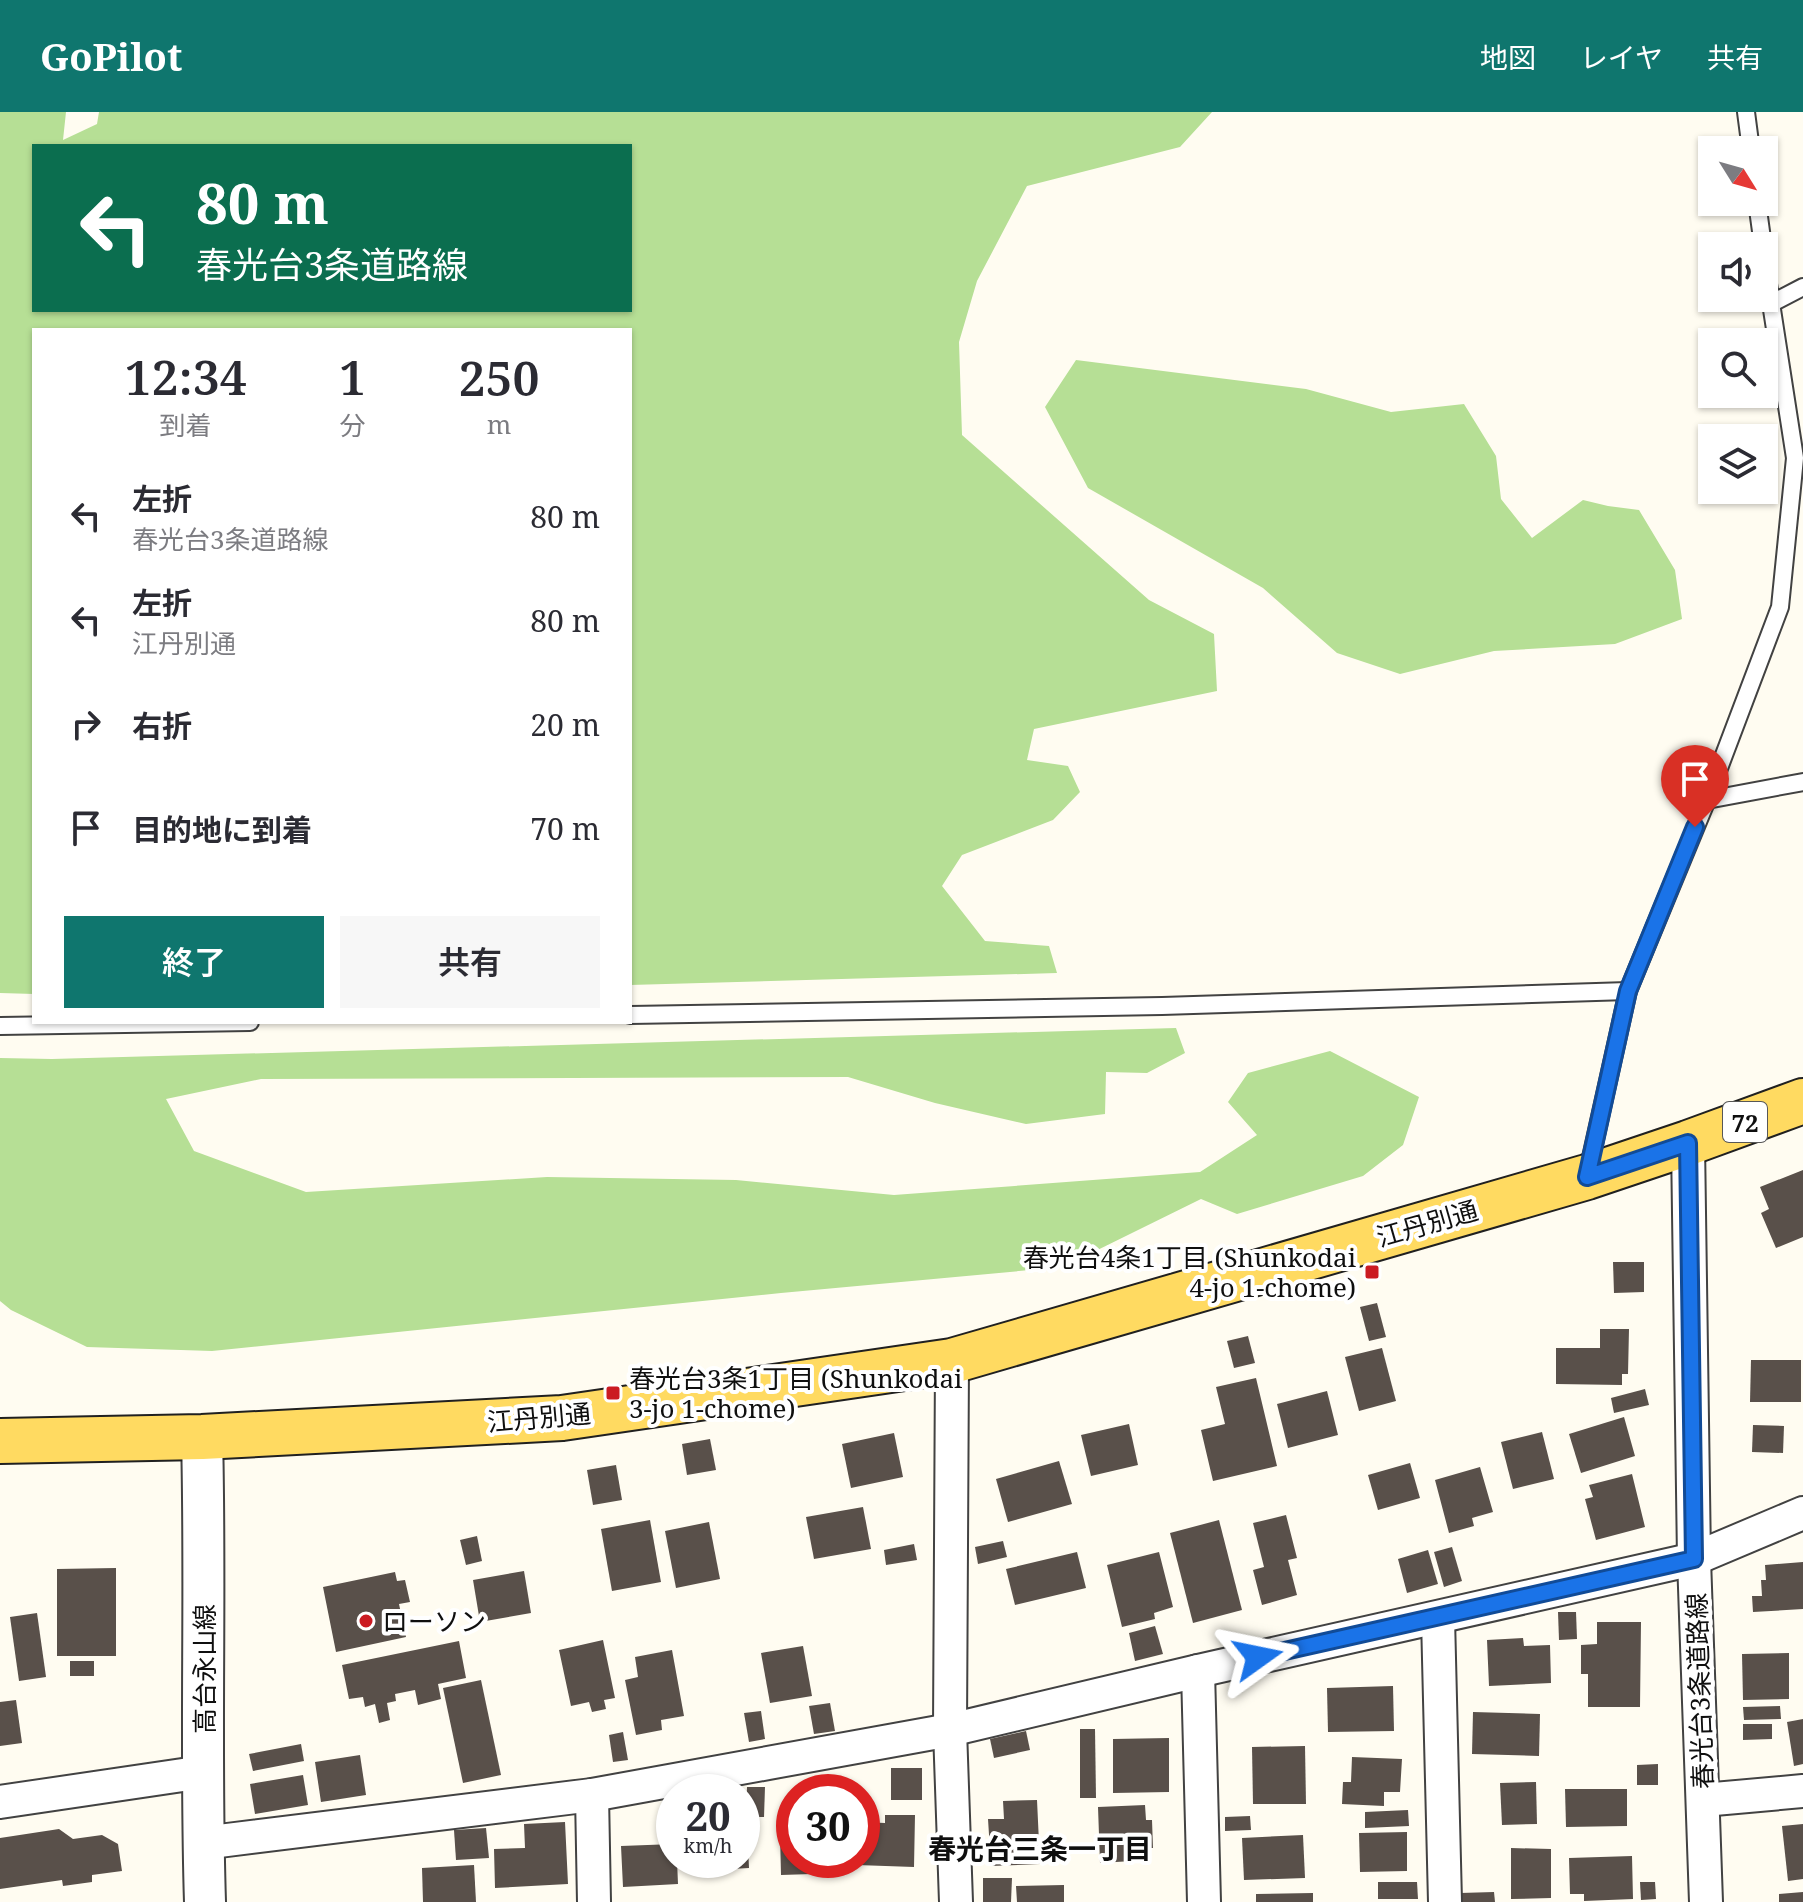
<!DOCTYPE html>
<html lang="ja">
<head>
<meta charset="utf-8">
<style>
  :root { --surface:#fff; --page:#f7f7f7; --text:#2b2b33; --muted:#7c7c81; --accent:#0f766e }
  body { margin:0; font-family:"Noto Serif","Noto Sans JP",serif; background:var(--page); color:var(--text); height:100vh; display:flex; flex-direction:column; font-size:30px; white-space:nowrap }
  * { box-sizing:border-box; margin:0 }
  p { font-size:26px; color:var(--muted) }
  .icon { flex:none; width:44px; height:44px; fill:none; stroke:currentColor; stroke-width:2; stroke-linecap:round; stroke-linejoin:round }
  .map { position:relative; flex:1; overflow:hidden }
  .drawer { position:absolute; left:32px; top:216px; width:600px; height:696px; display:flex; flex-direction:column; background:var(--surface); border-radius:0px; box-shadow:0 2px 6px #0004 }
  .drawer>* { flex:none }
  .guide { position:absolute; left:32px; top:32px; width:600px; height:168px; border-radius:0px; box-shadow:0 2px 6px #0004; background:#0b6e4f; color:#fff; overflow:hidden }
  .needle { width:52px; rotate:127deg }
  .fabs { position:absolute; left:1698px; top:24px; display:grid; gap:16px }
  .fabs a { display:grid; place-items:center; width:80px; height:80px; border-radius:0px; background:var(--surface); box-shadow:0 2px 6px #0004; font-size:40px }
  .speed { position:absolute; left:656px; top:1662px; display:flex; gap:16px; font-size:40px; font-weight:700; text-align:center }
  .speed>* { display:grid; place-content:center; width:104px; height:104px; border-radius:50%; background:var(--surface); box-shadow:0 2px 6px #0004; line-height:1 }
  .speed small { font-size:20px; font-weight:400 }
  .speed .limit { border:12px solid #d22; background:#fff; color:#111 }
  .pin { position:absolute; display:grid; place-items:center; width:68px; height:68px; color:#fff; margin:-82px -34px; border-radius:50% 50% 50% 0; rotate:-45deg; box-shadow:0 0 8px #0007 }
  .pin .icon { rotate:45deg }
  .me { position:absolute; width:88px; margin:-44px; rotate:78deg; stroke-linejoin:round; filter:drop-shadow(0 0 6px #0008) }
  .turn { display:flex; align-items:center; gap:28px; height:168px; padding:0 32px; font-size:36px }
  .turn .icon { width:104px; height:104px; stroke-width:2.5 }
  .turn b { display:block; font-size:56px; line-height:68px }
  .eta { display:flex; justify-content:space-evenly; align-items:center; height:136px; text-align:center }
  .eta b { font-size:48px; font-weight:600; line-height:56px }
  .primary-button { display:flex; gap:16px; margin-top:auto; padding:16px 32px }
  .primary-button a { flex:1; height:92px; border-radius:0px; background:var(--accent); color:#fff; font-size:32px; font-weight:600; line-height:92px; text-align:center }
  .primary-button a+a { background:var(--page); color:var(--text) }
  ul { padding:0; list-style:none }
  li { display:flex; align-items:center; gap:24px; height:104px; padding:0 32px }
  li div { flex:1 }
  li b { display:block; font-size:30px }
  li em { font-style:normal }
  header { display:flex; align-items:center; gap:48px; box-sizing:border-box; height:112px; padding:0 40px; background:var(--accent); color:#fff }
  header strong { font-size:38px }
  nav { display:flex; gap:44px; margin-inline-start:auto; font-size:28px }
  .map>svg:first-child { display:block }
  .forest { fill:#b6df95; fill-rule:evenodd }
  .building { fill:#59504a }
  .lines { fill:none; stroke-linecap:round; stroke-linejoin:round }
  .service-casing { stroke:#424242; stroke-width:20 }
  .minor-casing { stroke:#424242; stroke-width:36 }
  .tertiary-casing { stroke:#424242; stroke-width:44 }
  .primary-casing { stroke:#202020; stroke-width:48 }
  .service { stroke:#fff; stroke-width:16 }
  .minor { stroke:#fff; stroke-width:32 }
  .tertiary { stroke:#fff; stroke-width:40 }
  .primary { stroke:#ffda61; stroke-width:44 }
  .route-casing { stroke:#114b97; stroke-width:20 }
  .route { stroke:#1a73e8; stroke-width:14 }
  .poi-dot { fill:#cb1b22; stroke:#fff; stroke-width:3 }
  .labels { text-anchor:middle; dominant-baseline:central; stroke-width:8; stroke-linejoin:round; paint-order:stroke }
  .shield { fill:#fff; stroke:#575757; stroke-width:2 }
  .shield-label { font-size:24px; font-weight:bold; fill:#0f0f0f }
  .street-label { font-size:26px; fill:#0f0f0f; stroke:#fff }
  .poi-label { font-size:26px; fill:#0f0f0f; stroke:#fff; text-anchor:start }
  .neighbourhood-label { font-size:28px; font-weight:bold; fill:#0f0f0f; stroke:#fff }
</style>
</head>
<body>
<header>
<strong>GoPilot</strong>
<nav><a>地図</a><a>レイヤ</a><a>共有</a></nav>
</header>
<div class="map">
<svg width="1803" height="1790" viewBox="0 0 1803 1790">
  <rect width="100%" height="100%" fill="#fffcf1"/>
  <!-- forest -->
  <g class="forest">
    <path d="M0 0H66L63 28 97 12 99 0H1212L1180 35 1027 74 977 169 959 230 962 323 1149 488 1214 522 1217 579 1034 617 1027 648 1068 654 1080 680 1053 708 962 743 942 774 985 829 1049 834 1057 861 630 873V218H34V882L0 881ZM34 34H630V198H34Z"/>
    <path d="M1076 248 1306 277 1391 300 1464 292 1496 344 1501 387 1532 426 1583 388 1608 394 1639 398 1675 458 1682 507 1615 532 1494 539 1400 562 1337 541 1263 476 1088 376 1045 295Z"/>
    <path d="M1176 916 1185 941 1147 961 1106 960 1105 1002 1026 1012 935 991 848 965 261 967 166 987 194 1039 306 1080 547 1065 736 1068 894 1083 1200 1060 1257 1023 1228 990 1248 961 1330 939 1419 985 1403 1033 1363 1064 1237 1102 1201 1087 1063 1155 781 1181 212 1239 87 1235 11 1198 0 1189V946L52 947Z"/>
  </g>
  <!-- building -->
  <g class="building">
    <path d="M1803 1058V1125L1776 1136 1761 1101 1769 1097 1760 1075Z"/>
    <path d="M1613 1150H1644V1180L1614 1181Z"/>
    <path d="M1377 1191 1386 1225 1369 1229 1360 1195Z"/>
    <path d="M1600 1217H1629L1628 1262H1622V1273L1556 1272V1236H1600Z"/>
    <path d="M1248 1224 1255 1251 1234 1256 1227 1229Z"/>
    <path d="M1382 1236 1396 1289 1359 1299 1345 1245Z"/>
    <path d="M1751 1248H1801V1290H1750Z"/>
    <path d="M1256 1266 1277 1354 1213 1369 1201 1318 1225 1312 1216 1275Z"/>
    <path d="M1645 1277 1649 1293 1614 1301 1611 1286Z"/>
    <path d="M1327 1279 1338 1323 1288 1336 1277 1292Z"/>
    <path d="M1624 1305 1635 1344 1581 1361 1569 1322Z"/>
    <path d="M1129 1312 1138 1353 1091 1364 1081 1323Z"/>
    <path d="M1753 1313 1784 1314 1783 1341 1752 1340Z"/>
    <path d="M1542 1320 1554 1367 1513 1377 1501 1330Z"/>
    <path d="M894 1321 903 1365 851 1376 842 1332Z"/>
    <path d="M710 1327 716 1358 687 1363 682 1332Z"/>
    <path d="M1059 1349 1072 1392 1008 1410 996 1367Z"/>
    <path d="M1410 1351 1420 1386 1378 1398 1368 1363Z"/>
    <path d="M616 1353 622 1388 593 1393 587 1358Z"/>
    <path d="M1480 1355 1493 1400 1472 1406 1474 1414 1449 1421 1435 1368Z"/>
    <path d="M1632 1362 1645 1415 1596 1428 1585 1387 1593 1385 1589 1373Z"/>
    <path d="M863 1395 871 1437 814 1447 806 1405Z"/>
    <path d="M1286 1403 1297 1446 1288 1448 1297 1483 1262 1493 1253 1458 1264 1455 1253 1411Z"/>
    <path d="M650 1408 661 1470 612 1479 601 1417Z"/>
    <path d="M1219 1408 1242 1498 1193 1511 1170 1421Z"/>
    <path d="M709 1410 720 1467 676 1476 665 1419Z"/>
    <path d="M477 1424 482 1449 466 1453 460 1428Z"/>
    <path d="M1003 1429 1007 1445 978 1452 975 1435Z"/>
    <path d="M914 1432 917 1448 886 1453 884 1438Z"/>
    <path d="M1452 1435 1462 1469 1444 1475 1434 1440Z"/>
    <path d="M1428 1438 1438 1472 1407 1481 1398 1447Z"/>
    <path d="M1077 1440 1086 1476 1015 1493 1006 1457Z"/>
    <path d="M1159 1440 1173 1495 1154 1501 1155 1507 1122 1515 1107 1453Z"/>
    <path d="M1803 1450V1497L1753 1500 1752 1484H1762L1761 1468H1766L1765 1453Z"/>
    <path d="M116 1456V1544H57V1457Z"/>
    <path d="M524 1459 531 1501 480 1510 473 1468Z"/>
    <path d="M395 1460 397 1469 405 1468 410 1490 399 1492 406 1525 336 1540 323 1475Z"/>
    <path d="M1558 1500H1576L1577 1527 1559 1528Z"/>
    <path d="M37 1501 46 1565 19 1569 10 1505Z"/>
    <path d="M1597 1510H1641L1640 1595H1588V1562H1581V1533L1597 1532Z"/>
    <path d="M1155 1514 1163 1542 1135 1549 1129 1521Z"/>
    <path d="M1523 1526 1524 1534 1550 1533 1551 1571 1489 1574 1487 1528Z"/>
    <path d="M603 1528 615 1586 604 1588 606 1597 592 1600 589 1590 571 1594 559 1538Z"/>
    <path d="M459 1529 466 1566 438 1572 441 1587 418 1593 415 1578 395 1582 396 1589 387 1591 390 1608 379 1611 375 1592 365 1595 363 1585 349 1587 342 1553Z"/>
    <path d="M803 1534 812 1584 770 1591 761 1541Z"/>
    <path d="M672 1538 684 1604 661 1608 662 1618 636 1623 625 1568 638 1565 635 1545Z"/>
    <path d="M1789 1541V1587L1743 1588 1742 1542Z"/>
    <rect x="70" y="1549" width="24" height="15"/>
    <path d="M481 1568 501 1663 463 1671 443 1576Z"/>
    <path d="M1393 1574 1394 1619 1328 1620 1327 1576Z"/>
    <path d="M16 1588 22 1631 0 1634V1590Z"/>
    <path d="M830 1591 835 1619 814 1622 809 1594Z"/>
    <path d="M1780 1594 1781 1607 1744 1608 1743 1595Z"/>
    <path d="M761 1599 765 1627 749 1630 744 1601Z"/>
    <path d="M1473 1600 1540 1602 1539 1644 1472 1642Z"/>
    <path d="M1803 1607V1652L1794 1654 1787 1610Z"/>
    <path d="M1743 1612H1772V1627L1743 1628Z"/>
    <path d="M1080 1617H1095L1096 1686H1080Z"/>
    <path d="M1026 1619 1030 1638 994 1646 990 1627Z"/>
    <path d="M623 1620 628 1648 613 1650 609 1623Z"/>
    <path d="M1169 1626V1680L1113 1681V1627Z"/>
    <path d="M301 1632 304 1649 253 1659 249 1642Z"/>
    <path d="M1305 1634 1306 1692H1253L1252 1635Z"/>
    <path d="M360 1643 366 1683 321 1690 315 1650Z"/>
    <path d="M1352 1645 1402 1647 1400 1680H1384V1694L1342 1692 1343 1670H1351Z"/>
    <path d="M1658 1652V1673H1637V1653Z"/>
    <rect x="891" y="1656" width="31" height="32"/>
    <path d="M303 1663 308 1693 255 1702 250 1672Z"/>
    <path d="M1536 1670 1537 1712 1502 1713 1500 1671Z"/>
    <rect x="811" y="1672" width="32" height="8"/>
    <path d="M747 1675H765L764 1705H746Z"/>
    <path d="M1565 1677H1627V1714L1566 1715Z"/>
    <path d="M665 1688H674V1717H666Z"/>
    <path d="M1037 1688 1040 1752 991 1754 988 1707H1004L1003 1689Z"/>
    <path d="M1145 1693 1146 1708H1152L1153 1736H1147L1148 1748 1100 1751 1098 1695Z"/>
    <path d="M1408 1698 1409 1714 1365 1716V1700Z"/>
    <path d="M885 1703H915L914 1755 857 1753V1748H862V1710L885 1711Z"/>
    <path d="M1250 1704 1251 1718 1225 1719V1705Z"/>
    <path d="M565 1710 568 1772 495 1776 494 1737 525 1736 524 1712Z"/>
    <path d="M1803 1712V1767L1788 1769 1782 1714Z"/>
    <path d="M742 1713H747L749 1756 693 1759 692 1748H742Z"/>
    <path d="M486 1716 489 1746 456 1748 454 1718Z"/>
    <path d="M59 1717 73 1727 102 1723 118 1732 122 1759 92 1763V1770L63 1774 62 1768 0 1777V1726Z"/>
    <path d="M1407 1720V1759L1360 1760 1359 1721Z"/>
    <path d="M780 1722H794V1748H843V1761L781 1763Z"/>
    <path d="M1303 1723 1305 1766 1244 1768 1242 1726Z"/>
    <path d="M674 1732V1748H677L678 1772 623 1775 621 1734Z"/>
    <path d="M1511 1736 1551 1737V1786L1511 1787Z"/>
    <path d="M1632 1744 1633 1787 1584 1789V1782H1570L1569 1746Z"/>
    <path d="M474 1753 476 1790H423L422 1756Z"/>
    <path d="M983 1766H1012L1011 1790H983Z"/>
    <path d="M1378 1770H1417L1418 1787H1378Z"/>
    <path d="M1640 1770H1655L1656 1787 1641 1788Z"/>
    <path d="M1064 1773V1790H1017L1016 1774Z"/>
    <path d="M1494 1780 1495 1790H1460V1781Z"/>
    <path d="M1803 1780V1790H1779V1782Z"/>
    <path d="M1313 1781V1790H1256V1782Z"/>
  </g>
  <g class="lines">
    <!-- service casing -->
    <g class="service-casing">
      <g id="service">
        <path d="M1746 0 1751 38"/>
        <path d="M1757 90 1763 134"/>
        <path d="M1770 192 1803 175"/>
        <path d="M1707 688 1803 670"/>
        <path d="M630 903 1162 894 1628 879"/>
        <path d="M0 914 250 910"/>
        <path d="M1588 1059 1628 879 1707 688 1780 495 1795 346 1764 146"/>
      </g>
    </g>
    <!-- minor casing -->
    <g class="minor-casing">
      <g id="minor">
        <path d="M1688 1031 1694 1447 1706 1790"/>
        <path d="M952 1249 950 1618 956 1790"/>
        <path d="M1438 1506 1445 1790"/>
        <path d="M1198 1559 1204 1790"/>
        <path d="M592 1683 594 1790"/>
        <path d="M1703 1688 1803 1679"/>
        <path d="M0 1690 203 1660"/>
        <path d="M203 1731 592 1683 950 1618 1198 1559 1694 1447 1803 1401"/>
      </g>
    </g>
    <!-- tertiary casing -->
    <g class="tertiary-casing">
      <path id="tertiary" d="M202 1325C206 1480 200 1635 205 1790"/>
    </g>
    <!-- primary casing -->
    <g class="primary-casing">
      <path id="primary" d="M0 1329 202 1325 562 1306 952 1249 1587 1065 1688 1031 1803 989"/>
    </g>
    <!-- service -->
    <use href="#service" class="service"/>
    <!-- minor -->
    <use href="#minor" class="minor"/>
    <!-- tertiary -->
    <use href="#tertiary" class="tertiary"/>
    <!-- primary -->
    <use href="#primary" class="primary"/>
  </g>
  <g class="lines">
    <!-- route casing -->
    <g class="route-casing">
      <path id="route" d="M1258 1545 1694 1447 1688 1031 1587 1065 1628 879 1695 715"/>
    </g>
    <!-- route -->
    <use href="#route" class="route"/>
  </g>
  <!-- markers -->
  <g class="poi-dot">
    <rect x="1364" y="1152" width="16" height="16" rx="4"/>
    <rect x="605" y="1273" width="16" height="16" rx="4"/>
    <circle cx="366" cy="1509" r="8"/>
  </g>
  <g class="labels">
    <!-- shield labels -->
    <rect class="shield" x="1723" y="990" width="44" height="40" rx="6"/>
    <g class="shield-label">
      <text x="1745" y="1010">72</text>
    </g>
    <!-- street labels -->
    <g class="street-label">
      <text transform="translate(1427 1111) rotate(-16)">江丹別通</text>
      <text transform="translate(539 1305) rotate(-5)">江丹別通</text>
      <text transform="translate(204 1557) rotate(-90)">高台永山線</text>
      <text transform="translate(1699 1579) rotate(-92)">春光台3条道路線</text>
    </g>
    <!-- poi labels -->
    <g class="poi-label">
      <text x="1356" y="1145" text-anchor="end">春光台4条1丁目 (Shunkodai<tspan x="1356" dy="30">4-jo 1-chome)</tspan></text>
      <text x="629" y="1266">春光台3条1丁目 (Shunkodai<tspan x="629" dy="30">3-jo 1-chome)</tspan></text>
      <text x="382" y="1509">ローソン</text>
    </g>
    <!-- neighbourhood labels -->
    <g class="neighbourhood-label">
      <text x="1040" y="1736">春光台三条一丁目</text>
    </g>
  </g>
</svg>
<div class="fabs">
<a><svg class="needle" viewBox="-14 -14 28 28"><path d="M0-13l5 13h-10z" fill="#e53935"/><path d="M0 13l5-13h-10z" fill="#7c7c81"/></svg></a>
<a><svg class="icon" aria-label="sound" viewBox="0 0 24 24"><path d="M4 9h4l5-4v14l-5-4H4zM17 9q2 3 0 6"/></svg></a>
<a><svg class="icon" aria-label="search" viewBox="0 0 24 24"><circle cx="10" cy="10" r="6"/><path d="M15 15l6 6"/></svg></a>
<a><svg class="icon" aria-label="layers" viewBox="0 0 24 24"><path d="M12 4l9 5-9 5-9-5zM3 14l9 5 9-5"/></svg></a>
</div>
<div class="speed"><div>20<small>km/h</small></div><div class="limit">30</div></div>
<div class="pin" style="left:1695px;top:715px;background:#d93025"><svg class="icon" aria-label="arrive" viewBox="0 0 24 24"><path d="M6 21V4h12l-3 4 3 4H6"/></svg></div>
<svg class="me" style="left:1258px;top:1545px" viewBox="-20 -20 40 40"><path d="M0-17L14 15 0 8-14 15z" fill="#1a73e8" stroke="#fff" stroke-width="4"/></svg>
<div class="guide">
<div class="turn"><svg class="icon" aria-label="left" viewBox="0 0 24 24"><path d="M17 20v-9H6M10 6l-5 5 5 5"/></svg><div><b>80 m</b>春光台3条道路線</div></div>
</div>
<section class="drawer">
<div class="eta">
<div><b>12:34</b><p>到着</p></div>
<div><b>1</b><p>分</p></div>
<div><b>250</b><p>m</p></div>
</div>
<ul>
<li><svg class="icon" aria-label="left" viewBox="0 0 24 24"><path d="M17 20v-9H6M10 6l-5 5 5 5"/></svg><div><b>左折</b><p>春光台3条道路線</p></div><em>80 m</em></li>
<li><svg class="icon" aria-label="left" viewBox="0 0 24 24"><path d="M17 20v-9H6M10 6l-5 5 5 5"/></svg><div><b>左折</b><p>江丹別通</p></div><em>80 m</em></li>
<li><svg class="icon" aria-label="right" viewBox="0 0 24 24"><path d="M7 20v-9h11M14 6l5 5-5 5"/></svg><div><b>右折</b></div><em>20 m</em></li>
<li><svg class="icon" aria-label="arrive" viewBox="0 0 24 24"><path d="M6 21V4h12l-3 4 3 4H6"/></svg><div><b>目的地に到着</b></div><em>70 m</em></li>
</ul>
<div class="primary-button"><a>終了</a><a>共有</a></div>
</section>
</div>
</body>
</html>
